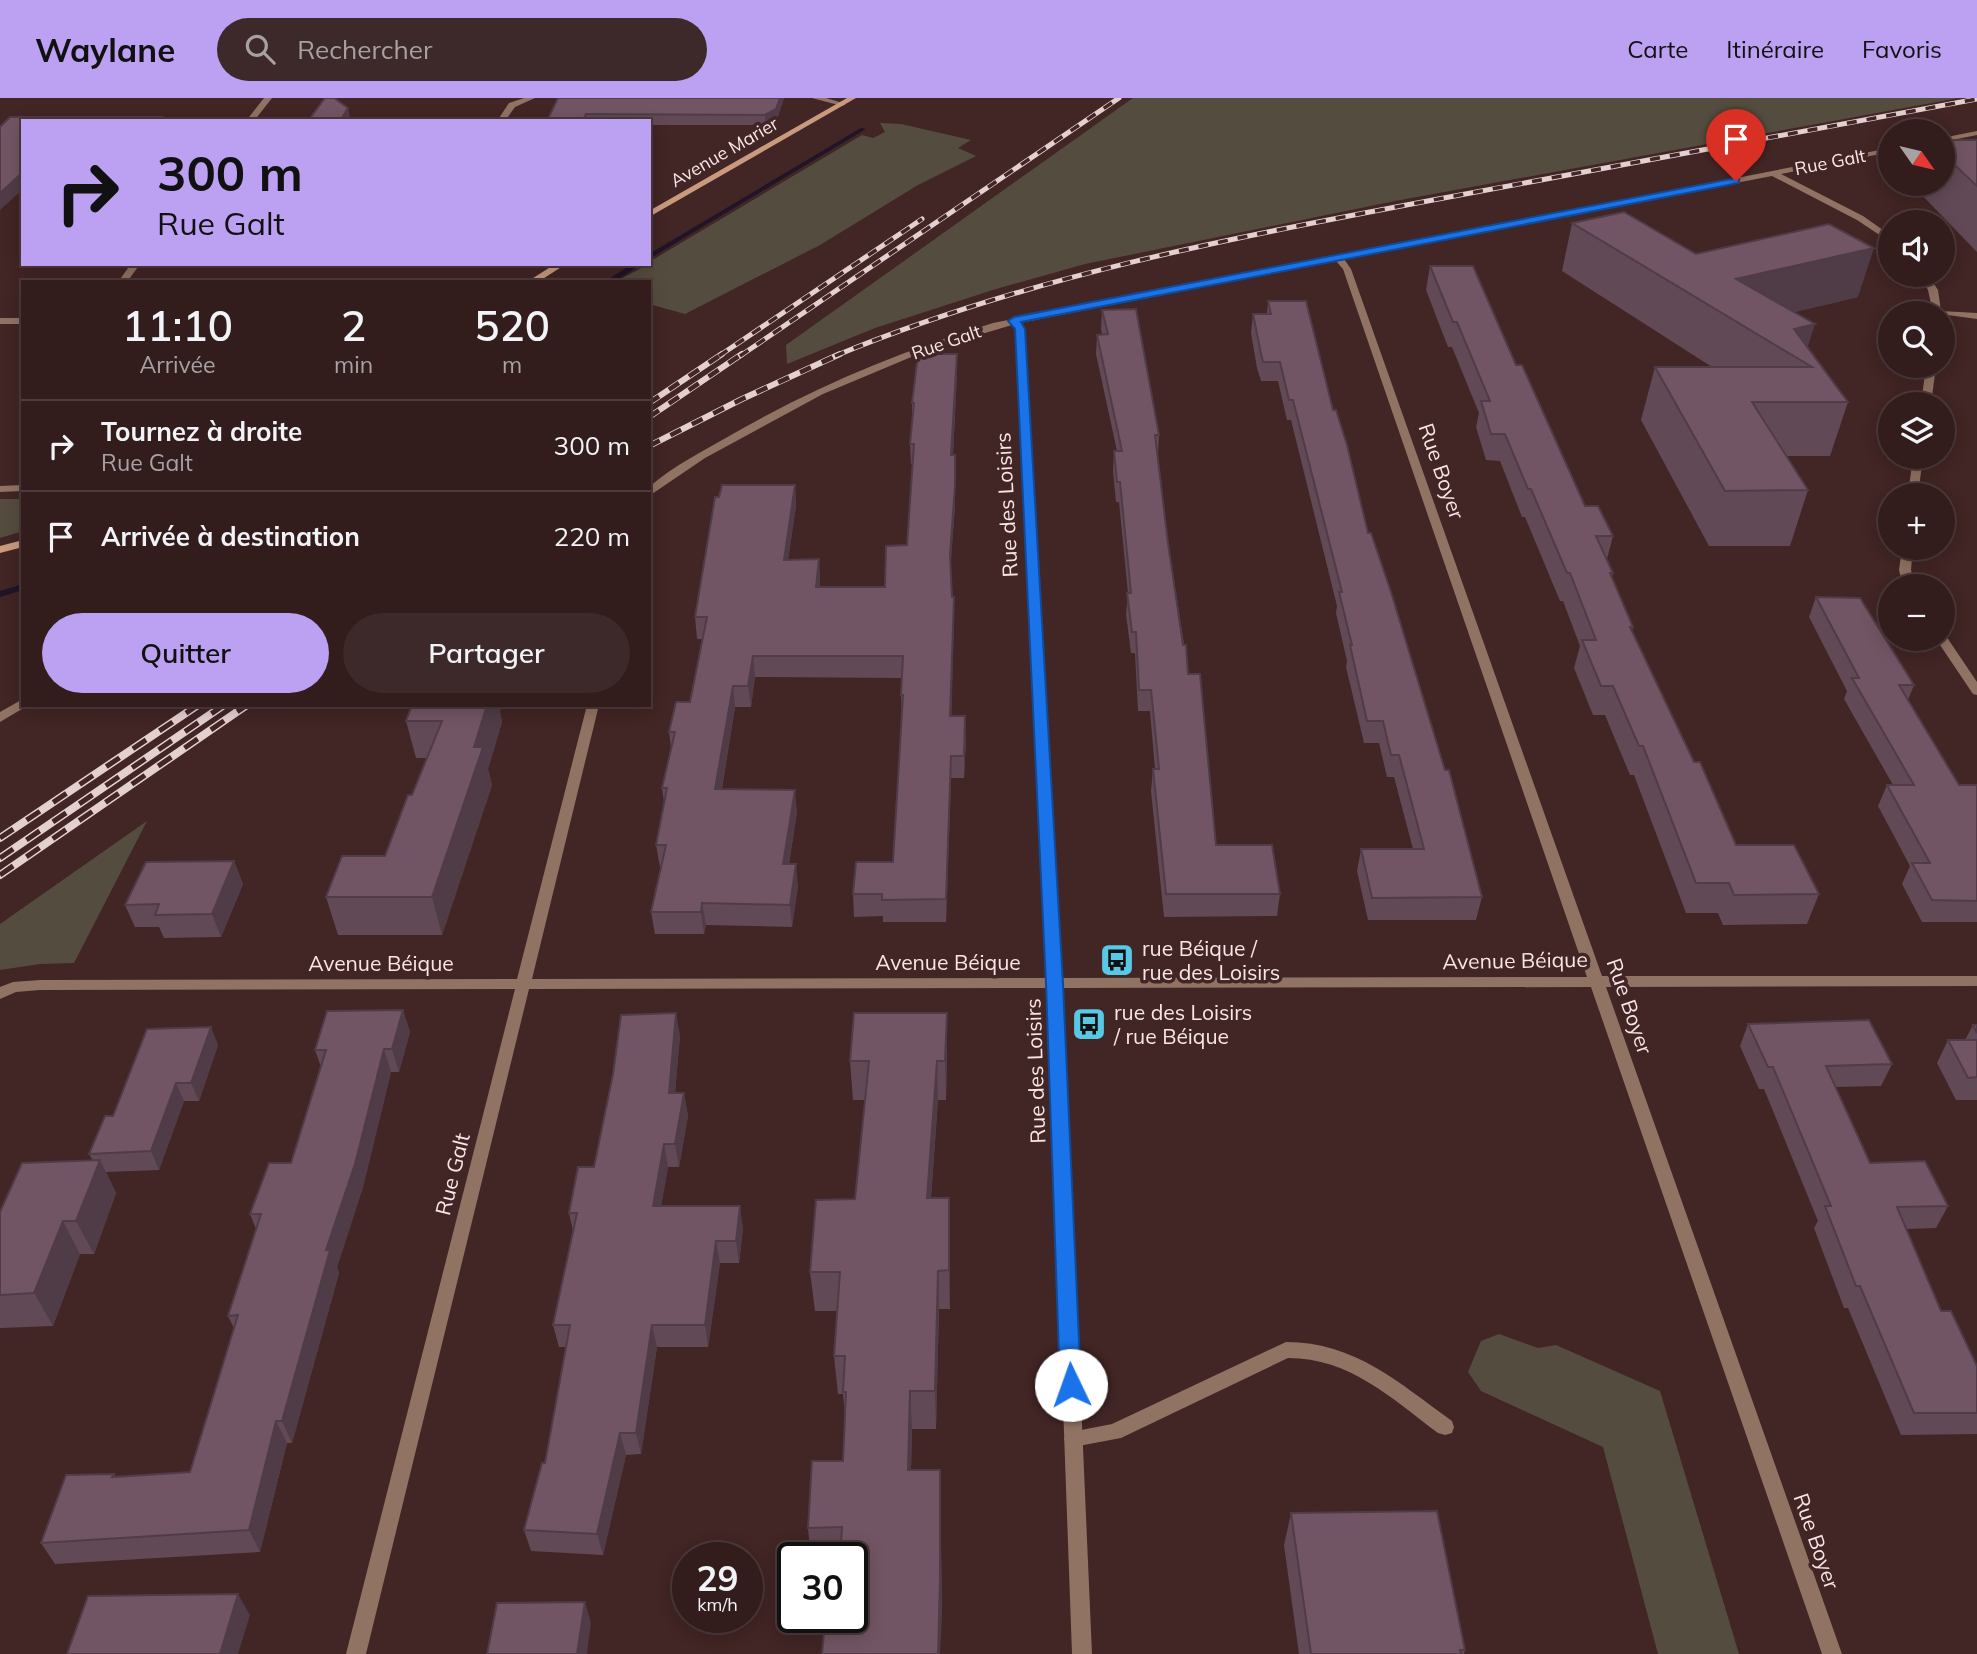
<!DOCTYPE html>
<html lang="fr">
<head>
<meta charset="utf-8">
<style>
  :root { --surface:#321c1c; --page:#3d2929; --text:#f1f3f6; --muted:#a8a1a3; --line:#4d3a3b; --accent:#bca0f2 }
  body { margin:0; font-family:Mulish,sans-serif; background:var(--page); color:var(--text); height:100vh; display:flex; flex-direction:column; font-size:26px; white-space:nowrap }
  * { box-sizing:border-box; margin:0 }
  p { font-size:23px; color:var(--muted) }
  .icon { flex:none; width:38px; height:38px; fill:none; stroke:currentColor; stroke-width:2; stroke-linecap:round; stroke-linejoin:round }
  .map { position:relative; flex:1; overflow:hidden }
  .panel { position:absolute; left:21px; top:182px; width:630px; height:427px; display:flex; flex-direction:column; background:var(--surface); border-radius:0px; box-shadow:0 4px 18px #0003,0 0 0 2px var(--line) }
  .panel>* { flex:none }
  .hud { position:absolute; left:21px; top:21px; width:630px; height:147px; border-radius:0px; box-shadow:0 4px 18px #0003,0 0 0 2px var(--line); background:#bca0f2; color:#111; overflow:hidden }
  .needle { width:46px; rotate:124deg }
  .buttons { position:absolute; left:1878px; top:21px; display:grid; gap:14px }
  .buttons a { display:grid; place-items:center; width:77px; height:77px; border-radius:50%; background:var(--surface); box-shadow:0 4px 18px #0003,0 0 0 2px var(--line); font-size:35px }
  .speed { position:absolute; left:672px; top:1444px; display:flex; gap:14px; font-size:35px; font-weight:700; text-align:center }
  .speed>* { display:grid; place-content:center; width:91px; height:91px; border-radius:50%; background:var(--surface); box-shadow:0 4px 18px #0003,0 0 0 2px var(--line); line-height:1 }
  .speed small { font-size:18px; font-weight:400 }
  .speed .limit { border:4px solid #111; border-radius:10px; background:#fff; color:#111 }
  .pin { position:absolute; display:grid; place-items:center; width:60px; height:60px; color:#fff; margin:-72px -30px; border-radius:50% 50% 50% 0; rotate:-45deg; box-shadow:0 0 7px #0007 }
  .pin .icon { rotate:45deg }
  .me { position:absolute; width:77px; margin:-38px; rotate:357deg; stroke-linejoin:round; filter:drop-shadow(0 0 5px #0008) }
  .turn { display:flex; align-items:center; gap:24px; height:147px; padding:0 21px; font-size:32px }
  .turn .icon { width:91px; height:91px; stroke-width:2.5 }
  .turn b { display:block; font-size:49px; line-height:60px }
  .eta { display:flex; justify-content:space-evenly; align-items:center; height:119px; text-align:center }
  .eta b { font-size:42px; font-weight:600; line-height:49px }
  .primary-button { display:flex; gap:14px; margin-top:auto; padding:14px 21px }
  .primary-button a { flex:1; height:80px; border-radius:42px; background:var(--accent); color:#111; font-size:28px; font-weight:600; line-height:80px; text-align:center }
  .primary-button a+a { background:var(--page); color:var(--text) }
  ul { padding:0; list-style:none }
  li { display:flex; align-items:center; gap:21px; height:91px; padding:0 21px; border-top:2px solid var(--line) }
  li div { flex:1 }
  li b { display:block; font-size:26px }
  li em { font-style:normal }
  header { display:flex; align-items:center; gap:42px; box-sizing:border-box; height:98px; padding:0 35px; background:var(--accent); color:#111 }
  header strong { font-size:33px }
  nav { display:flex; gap:38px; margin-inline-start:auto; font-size:24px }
  .search { width:490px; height:63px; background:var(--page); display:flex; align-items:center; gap:18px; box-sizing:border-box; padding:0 24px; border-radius:38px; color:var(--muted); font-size:26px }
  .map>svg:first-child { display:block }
  .green { fill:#544d3f }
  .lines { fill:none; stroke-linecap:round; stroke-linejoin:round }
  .stream { fill:#201427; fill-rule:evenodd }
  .lane { fill:#917363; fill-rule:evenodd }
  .street { fill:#917363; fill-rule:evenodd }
  .secondary { fill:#ca9a7f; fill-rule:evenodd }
  .rail-far2-casing { stroke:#e5d0d0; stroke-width:5 }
  .rail-far1-casing { stroke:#e5d0d0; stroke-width:6 }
  .rail-casing { stroke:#e5d0d0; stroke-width:8 }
  .rail-far2 { stroke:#422525; stroke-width:3.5; stroke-dasharray:10; stroke-linecap:butt }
  .rail-far1 { stroke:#422525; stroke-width:4.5; stroke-dasharray:12; stroke-linecap:butt }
  .rail { stroke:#422525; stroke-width:5; stroke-dasharray:16; stroke-linecap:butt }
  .wall { fill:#624956 }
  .shaded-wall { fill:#503c46 }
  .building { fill:#725564; stroke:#503c46; stroke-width:2 }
  .route { fill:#1a73e8; stroke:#114b97; stroke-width:2 }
  .labels { text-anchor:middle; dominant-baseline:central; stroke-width:7; stroke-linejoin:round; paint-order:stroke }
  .far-street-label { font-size:18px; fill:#fae6e6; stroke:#422525 }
  .street-label { font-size:21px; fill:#fae6e6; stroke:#422525 }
  .poi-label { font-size:21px; fill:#fae6e6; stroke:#422525; text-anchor:start }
</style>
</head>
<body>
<header>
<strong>Waylane</strong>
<div class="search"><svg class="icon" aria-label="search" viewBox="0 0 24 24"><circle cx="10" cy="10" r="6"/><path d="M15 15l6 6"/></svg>Rechercher</div>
<nav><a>Carte</a><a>Itinéraire</a><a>Favoris</a></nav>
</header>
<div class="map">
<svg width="1977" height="1556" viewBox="0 0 1977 1556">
  <rect width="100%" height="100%" fill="#422525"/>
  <!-- green -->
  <g class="green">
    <path d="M1133 0H1959L1395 103 1085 166 996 191 875 230 787 266 786 247Z"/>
    <path d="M880 25 901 26 971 42 958 50 976 58 918 87 820 147 685 216 649 206V184H615L649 166V164L862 37 873 40 885 34Z"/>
    <path d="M0 401H23V433L0 440Z"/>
    <path d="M147 723 74 865 40 866 0 872V826Z"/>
    <path d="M1499 1236 1538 1250 1556 1247 1660 1293 1739 1556H1658L1603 1349 1481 1293 1468 1274 1481 1243Z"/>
  </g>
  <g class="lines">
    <!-- stream -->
    <g class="stream">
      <path d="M861 30 866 31 649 161V156Z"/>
      <path d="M632 166H642L614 184H604Z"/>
      <path d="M23 486V492L0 499V493Z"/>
    </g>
    <!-- lane -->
    <g class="lane">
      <path d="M23 601V607L27 608 0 624V614Z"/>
      <path d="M1286 1244C1355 1244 1399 1285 1452 1323L1454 1329 1452 1335 1445 1337 1438 1335C1391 1300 1350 1260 1288 1260L1121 1340 1073 1349 1066 1347 1064 1341 1066 1335 1112 1326Z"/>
    </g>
    <!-- street -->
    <g class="street">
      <path d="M264 0H272L254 23H246Z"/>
      <path d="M524 0H535L515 9 505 23H497L509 5Z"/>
      <path d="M812 0H826L846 6 842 8Z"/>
      <path d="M1977 33V37L1942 44V40Z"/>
      <path d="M1890 50V54L1781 76 1863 118 1890 137V144L1857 122 1772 78 1344 161 1351 171 1602 878H1977V888L1606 889 1842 1556H1822L1591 889 1063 890 1092 1556H1072L1048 890 529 891 366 1556H346L515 891 40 892 16 894 0 901V889L13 884 40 882 517 881 587 607H599L532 881 1047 880 1015 231 1012 227 928 252 823 296 705 360 649 398V389C673 368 703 353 731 337 814 289 901 253 993 225ZM1336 163 1343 171 1587 879 1062 880 1025 231 1020 225Z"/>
      <path d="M131 166H140L127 184H118Z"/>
      <path d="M1920 177H1928L1938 192 1941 213 1977 215V221L1933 215 1928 192Z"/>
      <rect x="0" y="220" width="23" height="6"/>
      <path d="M1926 268H1936L1931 306H1921Z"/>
      <path d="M1913 359H1923L1918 397H1908Z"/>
      <path d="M23 387V393L0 394V388Z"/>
      <path d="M1902 450H1913L1911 472 1915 488H1903L1899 472Z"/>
      <path d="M1942 538H1946L1977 584V597L1973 596 1936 541H1942Z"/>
    </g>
    <!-- secondary -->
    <g class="secondary">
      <path d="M847 0H856L649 119V113Z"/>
      <path d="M555 166H566L538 184H527Z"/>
      <path d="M23 442V449L0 455V448Z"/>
    </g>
    <!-- rail-far2 casing -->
    <g class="rail-far2-casing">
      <g id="rail-far2">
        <path d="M719 258 922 121"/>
        <path d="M740 258 1119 0"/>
        <path d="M835 258C1026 179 1231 140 1433 102 1614 68 1796 35 1977 1"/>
      </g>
    </g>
    <!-- rail-far1 casing -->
    <g class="rail-far1-casing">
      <g id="rail-far1">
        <path d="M649 305 722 256"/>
        <path d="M649 319 742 256"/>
        <path d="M649 348 742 301 840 256"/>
      </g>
    </g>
    <!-- rail casing -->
    <g class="rail-casing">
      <g id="rail">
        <path d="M0 740 198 607"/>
        <path d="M0 760 224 607"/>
        <path d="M0 777 247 607"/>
      </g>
    </g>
    <!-- rail-far2 -->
    <use href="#rail-far2" class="rail-far2"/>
    <!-- rail-far1 -->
    <use href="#rail-far1" class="rail-far1"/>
    <!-- rail -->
    <use href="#rail" class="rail"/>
  </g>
  <!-- wall -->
  <g class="wall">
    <path d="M558 0H784L777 21 766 27H649V23H547Z"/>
    <path d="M1942 42H1977V154L1914 89 1915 86H1942Z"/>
    <path d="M1572 125 1696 156 1858 199 1794 214 1808 249 1848 304 1830 358H1786L1808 392 1790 448H1709L1641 322 1655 269H1712L1562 173Z"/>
    <path d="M1430 168 1516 267 1585 408 1613 438 1607 461 1613 475 1612 479 1633 529 1632 533 1694 664 1736 747 1819 796 1807 826 1723 827 1718 815H1686L1634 677H1630L1605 617H1593L1574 570 1580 548 1563 503H1560L1525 419H1522L1500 363 1486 362 1476 329 1479 315 1452 249H1448L1426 192Z"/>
    <path d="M1268 203 1333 312 1368 435 1482 799 1476 822H1368L1357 773 1361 751H1413L1394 679H1387L1379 645H1364L1346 569 1347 563 1336 515 1337 508 1291 322H1287L1278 283H1261L1257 270 1251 235 1253 216H1267Z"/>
    <path d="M1102 212 1159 337 1158 357 1168 445 1216 747 1280 796 1277 818 1164 819 1151 693 1153 671H1155L1150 613H1138L1135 555H1131L1126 516 1128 495 1119 404H1116L1113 373 1114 353H1117L1096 256 1097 237 1102 236 1101 231Z"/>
    <path d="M957 275 953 357 955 408 950 473 952 499 954 520 951 618 966 640 964 680H951L946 824H883V818L854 819 853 796 893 764 902 619 901 597 902 580 755 579 751 609H735L722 691 797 714 789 766 798 788 792 829 706 827 704 836H655L651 814 661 769H660L656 747 664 704 662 690 671 650 669 634 690 604 702 541H697L695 519 795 387 796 408 788 462 819 461 820 489H885L907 447 912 366H911L910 346 912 324V305Z"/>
    <path d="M1816 499 1914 587 1908 602 1959 687H1977V824H1922L1902 786 1910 768 1878 708 1887 687H1893L1844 601 1847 593 1809 519Z"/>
    <path d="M500 614 502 624 488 671 492 687 442 837H338L326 799 385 758 412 697 427 660H416L406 623Z"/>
    <path d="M234 763 243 786 221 839 164 840 159 829H135L125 807Z"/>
    <path d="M403 912 410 934 399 974H391L363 1089 337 1169 339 1175 292 1345H287L260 1454 55 1466 41 1445 114 1376 116 1379 190 1374 234 1230 228 1218 256 1131 250 1116 291 1065 321 969 315 952Z"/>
    <path d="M947 915V954L946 1002H938L931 1100H949L950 1211H939L936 1331H912L911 1372H940L942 1517 835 1534 852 1460H811L808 1430 843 1363 845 1317 843 1296H838L834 1258 837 1213H815L810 1174 855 1101 865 1002H853L850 963Z"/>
    <path d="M1748 926 1892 966 1881 988 1835 989 1870 1065 1948 1108 1936 1130 1906 1131 1941 1213 1977 1268V1336L1901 1337 1848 1210H1844L1814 1130 1818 1123 1764 991H1759L1740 948Z"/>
    <path d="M1973 927H1977V1002H1956L1937 965 1948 942H1965Z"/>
    <path d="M680 937 675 995H684L688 1018 679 1069H668L661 1108 743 1130 739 1165H720L708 1249H657L641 1356 626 1357 603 1457 531 1453 524 1432 545 1365 566 1249H559L553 1227 573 1133 569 1115 594 1069Z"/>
    <path d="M218 947 199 1003H184L159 1072 106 1074 116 1095 94 1156H80L53 1228 0 1230V1114L93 1063 89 1056Z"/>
    <path d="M1291 1415 1465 1552 1464 1556H1299L1284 1447Z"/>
  </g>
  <!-- shaded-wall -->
  <g class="shaded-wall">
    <path d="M780 0H784L777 21 766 27 765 17Z"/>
    <path d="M348 10 350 18 347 23H340Z"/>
    <path d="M23 74V91L0 112V95Z"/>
    <path d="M1874 150 1858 199 1741 227 1736 181Z"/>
    <path d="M1815 226 1803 264 1794 231Z"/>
    <path d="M957 256V275L952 377 951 357Z"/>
    <path d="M955 357V408L950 477V457Z"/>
    <path d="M795 387 796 408 785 483 784 462Z"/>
    <path d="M819 461 820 482 818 510 816 489Z"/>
    <path d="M954 499V520L951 640 950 618Z"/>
    <path d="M753 558 755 579 751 609 748 588Z"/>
    <path d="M733 588 735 609 718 713 715 691Z"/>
    <path d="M487 607H502L500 614 502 624 488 671 492 687 442 837 432 799 474 649Z"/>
    <path d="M965 618 966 640 964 680V658Z"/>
    <path d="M951 658V680L946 824V801Z"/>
    <path d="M795 692 797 714 785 788 783 766Z"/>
    <path d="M234 763 243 786 221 839 212 816Z"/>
    <path d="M796 766 798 788 792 829 790 807Z"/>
    <path d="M702 805 706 827 704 836 701 814Z"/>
    <path d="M403 912 410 934 399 974 392 951Z"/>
    <path d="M676 915 680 937 673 1018 669 995Z"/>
    <path d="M947 915V954L946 1002 945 963Z"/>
    <path d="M211 929 218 947 199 1003 191 985Z"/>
    <path d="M384 951 391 974 363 1089 337 1169 339 1175 292 1345 282 1323 326 1152Z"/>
    <path d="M937 963 938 1002 928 1139 927 1100Z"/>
    <path d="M176 985 184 1003 159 1072 151 1053Z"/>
    <path d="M684 995 688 1018 679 1069 675 1046Z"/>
    <path d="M664 1046 668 1069 657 1131 653 1108Z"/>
    <path d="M100 1062 116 1095 94 1156 76 1123Z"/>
    <path d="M949 1100 950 1139V1211L949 1172Z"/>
    <path d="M740 1108 743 1130 739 1165 736 1143Z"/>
    <path d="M63 1123 80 1156 53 1228 34 1195Z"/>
    <path d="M716 1143 720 1165 708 1249 705 1227Z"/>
    <path d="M938 1173 939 1211 936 1331 935 1293Z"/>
    <path d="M652 1227 657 1249 641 1356 636 1335Z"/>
    <path d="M910 1293 912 1331 910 1409 908 1372Z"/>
    <path d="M276 1323 287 1345 260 1454 249 1432Z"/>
    <path d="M620 1335 626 1357 603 1457 597 1436Z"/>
    <path d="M940 1372 942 1517 940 1556H938Z"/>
    <path d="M238 1496 250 1517 238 1556H220Z"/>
    <path d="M585 1504 591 1525 587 1556H577Z"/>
  </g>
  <!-- building -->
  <g class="building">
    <path d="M325 0H334L348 10 340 23H308Z"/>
    <path d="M558 0H780L776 11 765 17 586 16 583 23H547Z"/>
    <path d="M10 19H161L155 23H23V74L0 95V29Z"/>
    <path d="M1942 42H1977V88L1942 55Z"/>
    <path d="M1624 114 1696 156 1829 126 1874 150 1736 181 1815 226 1794 231 1848 304H1752L1808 392 1725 393 1655 269H1812L1572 125Z"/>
    <path d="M1430 168H1473L1516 267H1522L1585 408H1598L1613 438H1596L1613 475H1610L1633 529H1630L1694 664H1700L1736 747H1794L1819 796 1734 797 1729 785H1696L1643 648H1639L1613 588H1601L1582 542H1596L1570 475H1567L1531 391H1528L1505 336H1491L1481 303H1490L1457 224H1453Z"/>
    <path d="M184 183 226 184H183Z"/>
    <path d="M1268 203H1306L1333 312H1336L1347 347 1368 435H1371L1391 494 1445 672H1449L1482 799 1372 800 1361 751H1424L1399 657H1391L1383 623H1367L1350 547H1352L1339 494H1342L1293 302H1289L1280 264H1263L1260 251 1253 216H1271Z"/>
    <path d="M1136 211 1159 337H1155L1168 445 1183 547H1186L1188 576H1200L1216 747H1272L1280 796H1166L1153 671H1159L1151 592H1139L1136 534H1132L1127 495H1131L1120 384H1117L1114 353H1122L1097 237 1108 236 1102 212Z"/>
    <path d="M918 256H957L951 357H955V387L950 457 952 499H954L950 618H965L964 658H951L946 801 882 802V796H853L856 764H893L903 597H901L903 558H753L748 588H733L715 691 795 692 783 766H796L790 807 702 805 701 814H651L666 747H656L667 690H662L675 634H669L676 604H690L707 519H695L715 399H719L722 387H795L784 462 819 461 816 489H885L886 448 907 447 914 346H910L914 305H912Z"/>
    <path d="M1816 499 1860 500 1914 587H1899L1959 687H1977V803L1932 802 1912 765H1930L1887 687H1914L1852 580H1859Z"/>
    <path d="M412 607H487L474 649H483L432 799H326L342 758H385L408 697H412L442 623H406Z"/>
    <path d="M234 763 212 816 155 817 159 806 125 807 146 764Z"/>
    <path d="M403 912 392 951H384L355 1066 326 1152H330L282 1323H276L249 1432 41 1445 66 1377 114 1376 112 1379 190 1374 238 1217 228 1218 261 1116H250L269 1065H291L326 952H315L327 913Z"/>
    <path d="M676 915 669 995H684L675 1046H664L653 1108H740L736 1143H716L705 1227H652L636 1335H620L597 1436 524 1432 542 1365H545L570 1227H553L577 1115H569L578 1069H594L613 976 621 917Z"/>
    <path d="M854 915H947L945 963H937L927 1100H949V1172L938 1173 935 1293H910L908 1372H940V1481L938 1556H822L824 1535 835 1534 836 1519H852V1460H840L842 1429 808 1430 812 1363H843L846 1294H843L845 1258H834L840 1174H810L816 1102 855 1101 869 963H850Z"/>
    <path d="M1869 922 1892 966 1826 968 1870 1065 1925 1063 1948 1108 1897 1109 1941 1213H1951L1977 1268V1315H1914L1860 1188H1856L1825 1108H1831L1773 969H1768L1748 926Z"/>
    <path d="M1973 927H1977V935Z"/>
    <path d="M211 929 191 985H176L151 1053 89 1056 105 1018H113L147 931Z"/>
    <path d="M1948 942H1977V979L1968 980Z"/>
    <path d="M100 1062 76 1123H63L34 1195 0 1197V1114L22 1065Z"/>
    <path d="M1437 1413 1465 1552H1460L1461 1556H1311L1291 1415Z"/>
    <path d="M238 1496 220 1556H67L88 1498Z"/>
    <path d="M585 1504 577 1556H487L497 1505Z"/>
  </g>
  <!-- route -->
  <path class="route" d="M1736 80 1739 81V85L1021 224 1025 231 1063 886 1081 1287 1078 1294 1071 1296 1063 1294 1060 1287 1046 886 1015 231 1008 223 1014 219Z"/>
  <!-- icons -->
  <defs>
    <g id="bus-square" transform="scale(1.75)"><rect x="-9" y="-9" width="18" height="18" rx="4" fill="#59c8e5" stroke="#422525"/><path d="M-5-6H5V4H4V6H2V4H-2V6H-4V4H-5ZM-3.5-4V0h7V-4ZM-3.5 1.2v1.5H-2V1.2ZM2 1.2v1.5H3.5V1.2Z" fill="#111"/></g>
  </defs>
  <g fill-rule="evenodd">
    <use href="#bus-square" x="1117" y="862"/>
    <use href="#bus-square" x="1089" y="926"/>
  </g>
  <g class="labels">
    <!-- far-street labels -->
    <g class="far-street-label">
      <text transform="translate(724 54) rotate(-30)">Avenue Marier</text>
      <text transform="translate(1830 64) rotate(-11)">Rue Galt</text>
      <text transform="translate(946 244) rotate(-19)">Rue Galt</text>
    </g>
    <!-- street labels -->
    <g class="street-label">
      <text transform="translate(1442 373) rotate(71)">Rue Boyer</text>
      <text transform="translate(1006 407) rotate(-93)">Rue des Loisirs</text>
      <text transform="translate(1515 862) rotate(-1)">Avenue Béique</text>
      <text x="948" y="864">Avenue Béique</text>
      <text x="381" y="865">Avenue Béique</text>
      <text transform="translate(1630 908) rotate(71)">Rue Boyer</text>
      <text transform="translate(1035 973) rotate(-92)">Rue des Loisirs</text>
      <text transform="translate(452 1076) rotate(-76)">Rue Galt</text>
      <text transform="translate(1817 1443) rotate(71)">Rue Boyer</text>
    </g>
    <!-- poi labels -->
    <g class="poi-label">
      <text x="1142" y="850">rue Béique /<tspan x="1142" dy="24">rue des Loisirs</tspan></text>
      <text x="1114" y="914">rue des Loisirs<tspan x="1114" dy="24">/ rue Béique</tspan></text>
    </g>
  </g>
</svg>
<div class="buttons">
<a><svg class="needle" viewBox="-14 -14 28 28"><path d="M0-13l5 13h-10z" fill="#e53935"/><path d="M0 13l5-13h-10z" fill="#a8a1a3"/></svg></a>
<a><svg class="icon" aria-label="sound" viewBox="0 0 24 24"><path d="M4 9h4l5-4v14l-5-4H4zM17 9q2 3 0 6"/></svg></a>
<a><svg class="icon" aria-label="search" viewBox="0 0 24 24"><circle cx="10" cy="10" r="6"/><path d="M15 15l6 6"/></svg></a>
<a><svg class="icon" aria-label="layers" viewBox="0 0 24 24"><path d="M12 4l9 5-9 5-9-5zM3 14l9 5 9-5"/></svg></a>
<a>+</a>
<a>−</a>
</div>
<div class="speed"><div>29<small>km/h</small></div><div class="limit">30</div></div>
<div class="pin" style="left:1736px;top:83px;background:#d93025"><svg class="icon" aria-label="arrive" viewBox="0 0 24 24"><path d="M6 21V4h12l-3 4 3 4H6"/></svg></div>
<svg class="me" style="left:1071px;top:1287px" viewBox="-20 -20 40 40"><circle r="19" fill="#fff"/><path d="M0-13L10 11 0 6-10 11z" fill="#1a73e8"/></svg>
<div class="hud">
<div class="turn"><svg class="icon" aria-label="right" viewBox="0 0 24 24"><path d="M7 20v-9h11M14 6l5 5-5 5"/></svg><div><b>300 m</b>Rue Galt</div></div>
</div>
<section class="panel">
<div class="eta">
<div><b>11:10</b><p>Arrivée</p></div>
<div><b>2</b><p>min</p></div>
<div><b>520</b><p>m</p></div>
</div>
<ul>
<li><svg class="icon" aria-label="right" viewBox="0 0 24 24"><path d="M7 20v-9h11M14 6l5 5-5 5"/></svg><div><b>Tournez à droite</b><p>Rue Galt</p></div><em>300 m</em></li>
<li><svg class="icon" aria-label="arrive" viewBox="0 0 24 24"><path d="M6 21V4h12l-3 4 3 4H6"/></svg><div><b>Arrivée à destination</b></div><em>220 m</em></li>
</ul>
<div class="primary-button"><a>Quitter</a><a>Partager</a></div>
</section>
</div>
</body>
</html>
